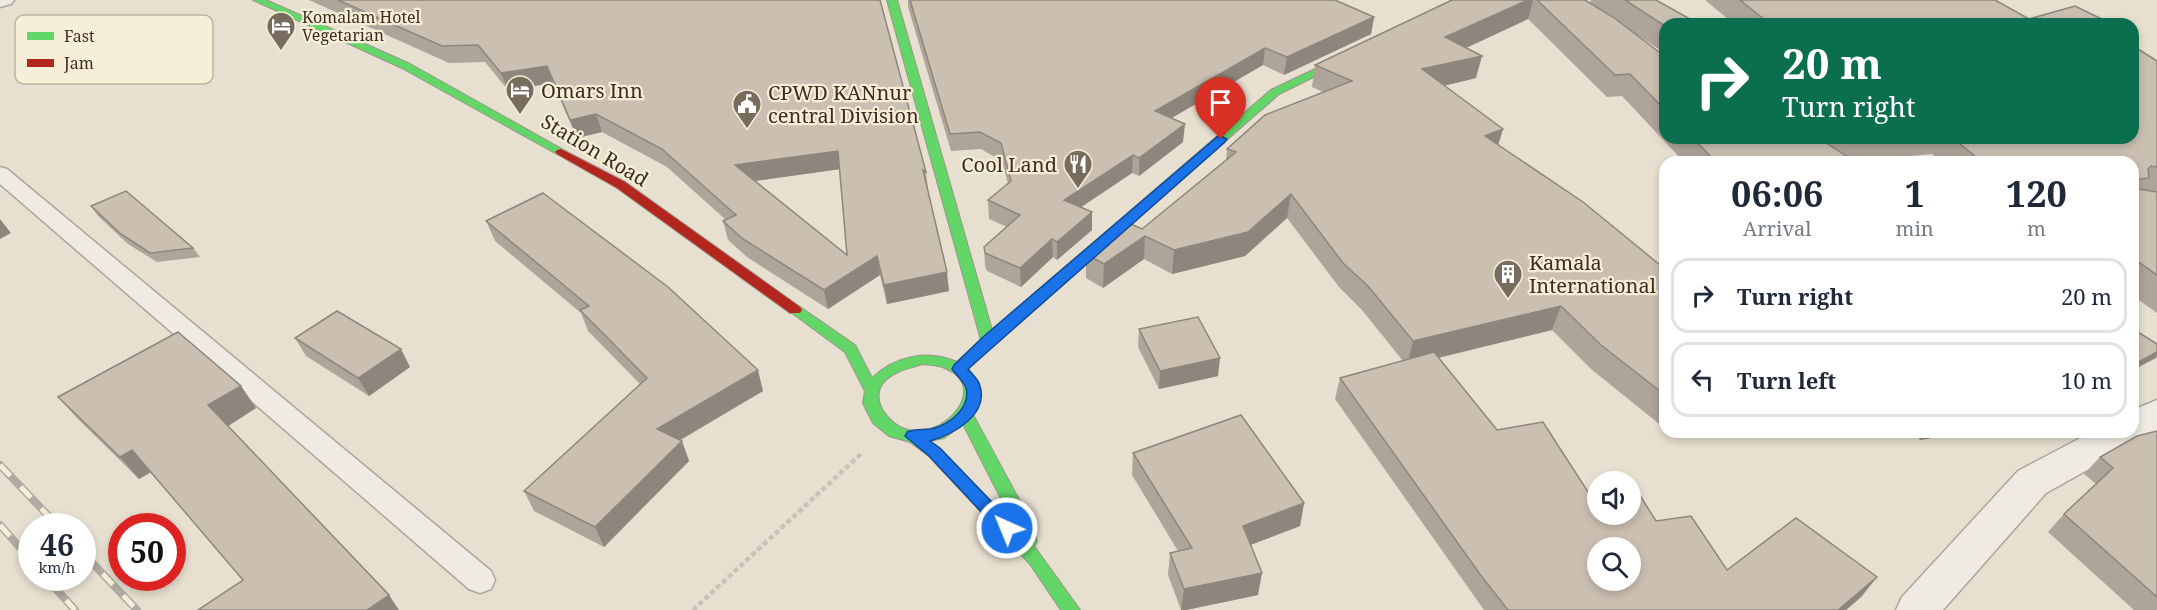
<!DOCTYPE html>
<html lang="en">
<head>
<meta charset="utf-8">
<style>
  :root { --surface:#fff; --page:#f2f2f3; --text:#1f2937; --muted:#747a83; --line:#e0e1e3 }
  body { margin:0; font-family:"Noto Serif",serif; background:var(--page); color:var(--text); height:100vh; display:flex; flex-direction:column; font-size:22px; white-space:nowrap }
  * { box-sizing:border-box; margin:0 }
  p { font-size:20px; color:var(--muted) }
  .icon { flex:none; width:33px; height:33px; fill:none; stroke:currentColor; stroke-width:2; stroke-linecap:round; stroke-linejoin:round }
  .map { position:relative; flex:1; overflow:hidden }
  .details { position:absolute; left:1659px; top:156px; width:480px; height:282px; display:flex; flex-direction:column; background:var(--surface); border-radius:18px; box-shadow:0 3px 9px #0003 }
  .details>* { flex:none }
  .guide { position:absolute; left:1659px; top:18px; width:480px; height:126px; border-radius:18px; box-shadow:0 3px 9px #0003; background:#0b6e4f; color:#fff; overflow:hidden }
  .fabs { position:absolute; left:1587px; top:471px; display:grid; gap:12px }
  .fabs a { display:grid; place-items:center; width:54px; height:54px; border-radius:50%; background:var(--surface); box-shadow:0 3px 9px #0003; font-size:30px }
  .speed { position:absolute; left:18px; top:513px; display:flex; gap:12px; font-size:30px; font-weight:700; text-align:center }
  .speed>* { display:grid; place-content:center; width:78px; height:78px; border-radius:50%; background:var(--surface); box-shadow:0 3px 9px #0003; line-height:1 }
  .speed small { font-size:15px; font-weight:400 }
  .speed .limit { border:9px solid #d22; background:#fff; color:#111 }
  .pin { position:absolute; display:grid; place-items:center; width:51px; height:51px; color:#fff; margin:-62px -26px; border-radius:50% 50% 50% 0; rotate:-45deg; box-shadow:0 0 6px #0007 }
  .pin .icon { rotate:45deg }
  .me { position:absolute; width:66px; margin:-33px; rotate:316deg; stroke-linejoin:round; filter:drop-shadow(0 0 4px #0008) }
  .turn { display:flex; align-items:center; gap:21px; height:126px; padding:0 24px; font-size:27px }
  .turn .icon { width:78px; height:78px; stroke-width:2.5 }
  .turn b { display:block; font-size:42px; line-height:51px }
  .eta { display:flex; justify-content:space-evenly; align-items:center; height:102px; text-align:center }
  .eta b { font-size:36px; font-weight:700; line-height:42px }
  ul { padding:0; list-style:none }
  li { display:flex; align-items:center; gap:18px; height:75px; margin:0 12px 9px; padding:0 12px; border:3px solid var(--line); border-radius:18px }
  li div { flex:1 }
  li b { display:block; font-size:22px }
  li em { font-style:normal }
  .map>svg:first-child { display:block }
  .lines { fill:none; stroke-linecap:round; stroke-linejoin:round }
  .lane-casing { stroke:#ada599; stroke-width:3 }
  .street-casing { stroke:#ada599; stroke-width:3 }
  .fast-casing { stroke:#9c958a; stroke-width:2 }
  .jam-casing { stroke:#9c958a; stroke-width:2 }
  .path { stroke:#c8c2b9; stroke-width:4.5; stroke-dasharray:5 3; stroke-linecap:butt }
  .lane { fill:#efebe3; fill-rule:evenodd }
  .street { fill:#efebe3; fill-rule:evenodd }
  .fast { fill:#63d668; fill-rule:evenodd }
  .jam { fill:#b3261e; fill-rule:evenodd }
  .rail-casing { stroke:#afaaa2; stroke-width:8 }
  .rail { stroke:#f7eed8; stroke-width:5; stroke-dasharray:15; stroke-linecap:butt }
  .wall { fill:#afa499; fill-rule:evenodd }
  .shaded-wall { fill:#8e867d }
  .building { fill:#cbbfb2; stroke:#8e867d; stroke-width:1.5; fill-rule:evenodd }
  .route { fill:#1a73e8; stroke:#114b97; stroke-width:1.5 }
  .labels { text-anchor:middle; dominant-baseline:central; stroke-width:4.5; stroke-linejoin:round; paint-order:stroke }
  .far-poi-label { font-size:16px; fill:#3d2e20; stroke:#f7eed8; text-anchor:start }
  .poi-label { font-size:20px; fill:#3d2e20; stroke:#f7eed8; text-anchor:start }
  .street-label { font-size:20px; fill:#3d2e20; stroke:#f7eed8 }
  .key { fill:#f7eed8; stroke:#bfb4a1; stroke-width:1.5 }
  .key-label { font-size:16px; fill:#3d2e20 }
</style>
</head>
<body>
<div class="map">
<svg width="2157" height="610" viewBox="0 0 2157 610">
  <rect width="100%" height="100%" fill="#e7e0d1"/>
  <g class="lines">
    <!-- lane casing -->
    <g class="lane-casing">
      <g id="lane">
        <path d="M0 0H14L11 4 0 7Z"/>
        <path d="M0 167 7 169 491 571 495 580 491 589 480 593 469 589 0 184Z"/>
      </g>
    </g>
    <!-- street casing -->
    <g class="street-casing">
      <path id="street" d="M2157 400V431L2046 493 1943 610H1896L1902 597 2018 471 2092 432H2133V410Z"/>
    </g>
    <!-- fast casing -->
    <g class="fast-casing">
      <g id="fast">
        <path d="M253 0H266L410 64 567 152 565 154H557L402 68Z"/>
        <path d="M887 0H897L992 330 1271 90 1351 52 1355 51 1360 54 1279 94 993 344 968 369C980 383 980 397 972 413L1023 507 1037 541 1034 546 1080 610H1061L1030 564 929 456 910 442 889 436 873 423 863 403 865 391 845 352 788 310 790 307H800L855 345 872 378C895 356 928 349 957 362L981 340ZM922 364C930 365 938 365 945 368 996 389 933 453 894 423 875 408 871 385 896 373 904 369 914 367 922 364ZM963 424 1015 526 930 441 944 438Z"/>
      </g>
    </g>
    <!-- jam casing -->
    <g class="jam-casing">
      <path id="jam" d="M561 149 625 182 800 307 802 310 800 313H790L617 188 557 154 555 152 557 150Z"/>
    </g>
    <!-- path -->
    <path class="path" d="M693 610 862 453"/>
    <!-- lane -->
    <use href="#lane" class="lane"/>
    <!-- street -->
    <use href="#street" class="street"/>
    <!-- fast -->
    <use href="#fast" class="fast"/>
    <!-- jam -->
    <use href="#jam" class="jam"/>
    <!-- rail casing -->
    <g class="rail-casing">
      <g id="rail">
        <path d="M0 465 58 526"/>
        <path d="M0 525 32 561"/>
        <path d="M82 552 137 610"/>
        <path d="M46 578 75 610"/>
      </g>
    </g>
    <!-- rail -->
    <use href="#rail" class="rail"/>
  </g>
  <!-- wall -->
  <g class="wall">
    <path d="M309 0H880L926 172 928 190H927L949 291 887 304 880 275 828 309 747 257 728 240 723 221 726 220 667 167 602 132 577 138 553 83 508 90 485 62 449 63ZM839 169 847 255 755 181Z"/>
    <path d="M908 0H1335L1374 17 1371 34 1284 75 1263 65 1172 118 1183 142 1139 176 1132 173 1081 207 1092 212V230L1057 260 1053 257 1021 287 987 271 985 266 984 247 1007 227 989 219 988 200 1008 184 1002 161 981 149 951 151 908 7Z"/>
    <path d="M1452 0H1585L1590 3 1591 0H1656L1665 24V53L1631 31 1663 55H1665V138H2133L2157 61V313L2133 296V162H1941L1932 154 1854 161 1855 162H1684L1622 96 1607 97 1528 19 1466 48 1476 78 1444 86 1503 129 1498 145 1660 265 1665 264V421L1658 423 1591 369 1552 330 1439 358 1497 430 1588 492 1656 521 1727 570 1877 577 1861 597 1846 610H1484L1335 399 1340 378 1403 361 1362 310 1339 287 1287 218 1245 256 1172 274 1144 259 1103 288 1086 278V254L1142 229 1226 160 1227 149 1323 92 1312 87 1315 65Z"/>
    <path d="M1705 0H1995L2029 19 2112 24H1734Z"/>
    <path d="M91 206 193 248 200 257 157 262 128 244 98 216Z"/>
    <path d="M486 221 763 391 681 440 689 461 604 547 534 511 524 491 640 384 588 331 581 313 495 241Z"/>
    <path d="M1139 329 1218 376 1159 389 1138 347Z"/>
    <path d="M295 338 410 367 369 396 306 356Z"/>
    <path d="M241 386 256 408 228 426 243 580 151 472 139 479 78 419 58 397Z"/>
    <path d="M2157 431V610H2134L2048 532 2064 514 2096 484 2084 474 2100 457Z"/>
    <path d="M1912 432H1965L1920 440Z"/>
    <path d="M1133 453 1304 503 1300 526 1250 545 1258 595 1186 610H1181L1168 575 1170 553 1178 551 1132 475Z"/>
  </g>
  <!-- shaded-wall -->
  <g class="shaded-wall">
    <path d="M1528 0H1533L1528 19 1440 60 1445 37Z"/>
    <path d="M1374 17 1371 34 1284 75 1287 57Z"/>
    <path d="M1265 48 1263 65 1154 128 1155 111Z"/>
    <path d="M1482 56 1476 78 1417 92 1422 69Z"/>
    <path d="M547 66 553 83 508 90 501 73Z"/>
    <path d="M596 114 602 132 577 138 570 120Z"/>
    <path d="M1185 124 1183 142 1139 176V158Z"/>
    <path d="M1503 129 1496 152 1485 136Z"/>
    <path d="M838 151 841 169 740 183 735 165Z"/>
    <path d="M1133 155 1132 173 1065 218 1064 200Z"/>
    <path d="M1291 194 1287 218 1245 256 1172 274 1174 250Z"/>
    <path d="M1092 212V230L1057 260V242Z"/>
    <path d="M0 219 11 233 0 239Z"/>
    <path d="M1145 236 1144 259 1103 288 1104 264Z"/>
    <path d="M1052 239 1053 257 1021 287 1020 268Z"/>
    <path d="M877 256 880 275 828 309 824 290Z"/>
    <path d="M947 272 949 291 887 304 884 285Z"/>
    <path d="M1561 306 1552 330 1407 365 1413 341Z"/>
    <path d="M401 349 410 367 369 396 358 378Z"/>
    <path d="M2157 352V356L2156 358 2133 370V365Z"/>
    <path d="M1220 358 1218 376 1159 389 1160 371Z"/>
    <path d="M758 370 763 391 664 449 657 429Z"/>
    <path d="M241 386 256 408 225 428 208 405Z"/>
    <path d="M1665 410V421L1658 423Z"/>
    <path d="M1926 432H1965L1920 440Z"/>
    <path d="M682 441 689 461 604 547 595 527Z"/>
    <path d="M132 450 151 472 139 479 120 457Z"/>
    <path d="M1304 503 1300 526 1240 549 1243 526Z"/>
    <path d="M1262 573 1258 595 1186 610H1181L1184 589Z"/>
    <path d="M1877 577 1861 597 1846 610H1838Z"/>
    <path d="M389 595 399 610H367Z"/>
  </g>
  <!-- building -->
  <g class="building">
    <path d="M338 0H880L926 172 923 170 947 272 884 285 877 256 824 290 743 239 723 221 736 215 662 149 596 114 570 120 547 66 501 73 478 45 442 46ZM838 151 847 255 735 165Z"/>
    <path d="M910 0H1335L1374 17 1287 57 1265 48 1155 111 1185 124 1139 158 1133 155 1064 200 1092 212 1057 242 1052 239 1020 268 985 253 984 247 1020 215 988 200 1011 181 1001 143 980 132 950 134Z"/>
    <path d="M1452 0H1528L1445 37 1482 56 1422 69 1503 129 1485 136 1583 202 1660 265 1665 264V395L1601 345 1561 306 1413 341 1368 286 1343 263 1291 194 1248 232 1174 250 1145 236 1104 264 1086 254 1124 221 1142 229 1236 152 1227 149 1265 115 1352 81 1315 65Z"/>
    <path d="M1537 0H1585L1613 17 1663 55H1665V110L1630 74 1615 75Z"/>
    <path d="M1625 0H1656L1699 24H1665V26Z"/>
    <path d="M1740 0H1995L2029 19 2075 6 2112 24H1770Z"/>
    <path d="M2133 46 2157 61V167L2151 166 2148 169 2149 178 2133 180V162H1982L1953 138H2046L2050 141H2087V138H2133Z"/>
    <path d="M1693 138H1871L1825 142 1855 162H1716Z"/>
    <path d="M2133 188 2157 192V275L2133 258Z"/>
    <path d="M126 191 193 248 150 253 121 234 91 206Z"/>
    <path d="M543 193 668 287 758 370 657 429 682 441 595 527 524 491 647 378 580 310 589 306 486 221Z"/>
    <path d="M337 311 401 349 358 378 295 338Z"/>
    <path d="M1198 317 1220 358 1160 371 1139 329Z"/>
    <path d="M2133 329 2157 344V352L2133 365Z"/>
    <path d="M178 332 241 386 208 405 389 595 367 610H198L243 580 132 450 120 457 58 397Z"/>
    <path d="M1434 352 1497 430 1543 422 1588 492 1598 491V514H1630V486H1634L1656 521 1691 516 1727 570 1796 518 1877 577 1838 610H1508L1482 577 1340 378ZM1598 548H1630V580H1598Z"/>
    <path d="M1241 415 1304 503 1243 526 1262 573 1184 589 1170 553 1192 548 1133 453Z"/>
    <path d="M2157 431V597L2064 514 2113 468 2100 457 2137 436Z"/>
  </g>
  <!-- route -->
  <path class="route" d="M1221 136 1227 139 1225 142 968 369C971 373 977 378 979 383 991 414 954 434 930 441L940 448 1013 524 1015 528 1013 533 1007 535 1001 533 929 456 905 436 907 432C915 429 923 430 931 429 949 425 971 408 966 388 964 381 956 375 952 369L954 365 983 337 1217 137Z"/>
  <!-- icons -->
  <defs>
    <g id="hotel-pin" transform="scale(1.5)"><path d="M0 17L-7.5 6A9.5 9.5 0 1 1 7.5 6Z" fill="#786c5e" stroke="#f7eed8"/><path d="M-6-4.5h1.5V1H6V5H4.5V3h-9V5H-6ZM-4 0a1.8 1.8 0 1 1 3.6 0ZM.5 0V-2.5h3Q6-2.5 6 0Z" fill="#fff"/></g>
    <g id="civic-pin" transform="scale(1.5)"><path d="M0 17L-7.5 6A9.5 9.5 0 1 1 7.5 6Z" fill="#786c5e" stroke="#f7eed8"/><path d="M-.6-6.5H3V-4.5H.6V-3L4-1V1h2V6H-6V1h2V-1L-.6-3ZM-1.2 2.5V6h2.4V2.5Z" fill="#fff"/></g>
    <g id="restaurant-pin" transform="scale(1.5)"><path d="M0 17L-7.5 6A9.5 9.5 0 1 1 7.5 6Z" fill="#786c5e" stroke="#f7eed8"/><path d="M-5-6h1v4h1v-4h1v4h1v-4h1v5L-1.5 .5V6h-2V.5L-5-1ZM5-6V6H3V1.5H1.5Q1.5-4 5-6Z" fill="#fff"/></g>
    <g id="building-pin" transform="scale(1.5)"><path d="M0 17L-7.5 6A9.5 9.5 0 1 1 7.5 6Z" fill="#786c5e" stroke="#f7eed8"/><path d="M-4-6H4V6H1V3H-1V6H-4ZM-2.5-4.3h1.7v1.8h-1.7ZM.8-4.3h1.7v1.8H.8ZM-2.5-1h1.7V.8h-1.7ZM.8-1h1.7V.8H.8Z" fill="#fff"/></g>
  </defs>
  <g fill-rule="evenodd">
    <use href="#hotel-pin" x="281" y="26"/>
    <use href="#hotel-pin" x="520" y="90"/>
    <use href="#civic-pin" x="747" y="104"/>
    <use href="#restaurant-pin" x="1078" y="164"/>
    <use href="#building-pin" x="1508" y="274"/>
  </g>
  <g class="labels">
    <!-- far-poi labels -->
    <g class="far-poi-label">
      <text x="302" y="17">Komalam Hotel<tspan x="302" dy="18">Vegetarian</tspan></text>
    </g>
    <!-- poi labels -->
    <g class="poi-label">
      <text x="541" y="90">Omars Inn</text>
      <text x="768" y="92">CPWD KANnur<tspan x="768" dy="23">central Division</tspan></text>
      <text x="1057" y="164" text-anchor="end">Cool Land</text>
      <text x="1529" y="262">Kamala<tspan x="1529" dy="23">International</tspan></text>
    </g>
    <!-- street labels -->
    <g class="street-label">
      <text transform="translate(595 150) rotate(31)">Station Road</text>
    </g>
  </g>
  <!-- legend -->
  <rect x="15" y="15" width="198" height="69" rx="9" class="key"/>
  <rect x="27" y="32" width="27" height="8" fill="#63d668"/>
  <rect x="27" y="59" width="27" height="8" fill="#b3261e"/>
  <g class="key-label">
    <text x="64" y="42">Fast</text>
    <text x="64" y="69">Jam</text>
  </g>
</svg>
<div class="fabs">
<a><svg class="icon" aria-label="sound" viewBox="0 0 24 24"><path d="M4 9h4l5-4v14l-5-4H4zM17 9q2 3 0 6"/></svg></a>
<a><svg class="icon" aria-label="search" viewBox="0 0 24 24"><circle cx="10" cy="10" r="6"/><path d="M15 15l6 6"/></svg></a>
</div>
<div class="speed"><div>46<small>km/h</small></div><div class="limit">50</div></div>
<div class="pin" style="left:1221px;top:139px;background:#d93025"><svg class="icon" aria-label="arrive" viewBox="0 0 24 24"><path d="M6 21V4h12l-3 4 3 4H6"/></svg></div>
<svg class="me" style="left:1007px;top:528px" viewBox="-20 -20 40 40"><circle r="17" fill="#1a73e8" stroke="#fff" stroke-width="3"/><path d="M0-11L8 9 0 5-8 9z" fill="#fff"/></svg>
<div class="guide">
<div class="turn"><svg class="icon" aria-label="right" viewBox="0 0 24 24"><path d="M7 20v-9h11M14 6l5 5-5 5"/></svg><div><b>20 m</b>Turn right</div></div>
</div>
<section class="details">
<div class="eta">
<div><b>06:06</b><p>Arrival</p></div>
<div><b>1</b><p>min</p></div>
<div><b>120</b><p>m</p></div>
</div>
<ul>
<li><svg class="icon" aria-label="right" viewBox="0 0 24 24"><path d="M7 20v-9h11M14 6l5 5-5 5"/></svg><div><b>Turn right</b></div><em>20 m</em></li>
<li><svg class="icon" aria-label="left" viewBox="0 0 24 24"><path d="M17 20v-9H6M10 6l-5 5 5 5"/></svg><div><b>Turn left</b></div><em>10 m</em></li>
</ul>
</section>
</div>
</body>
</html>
